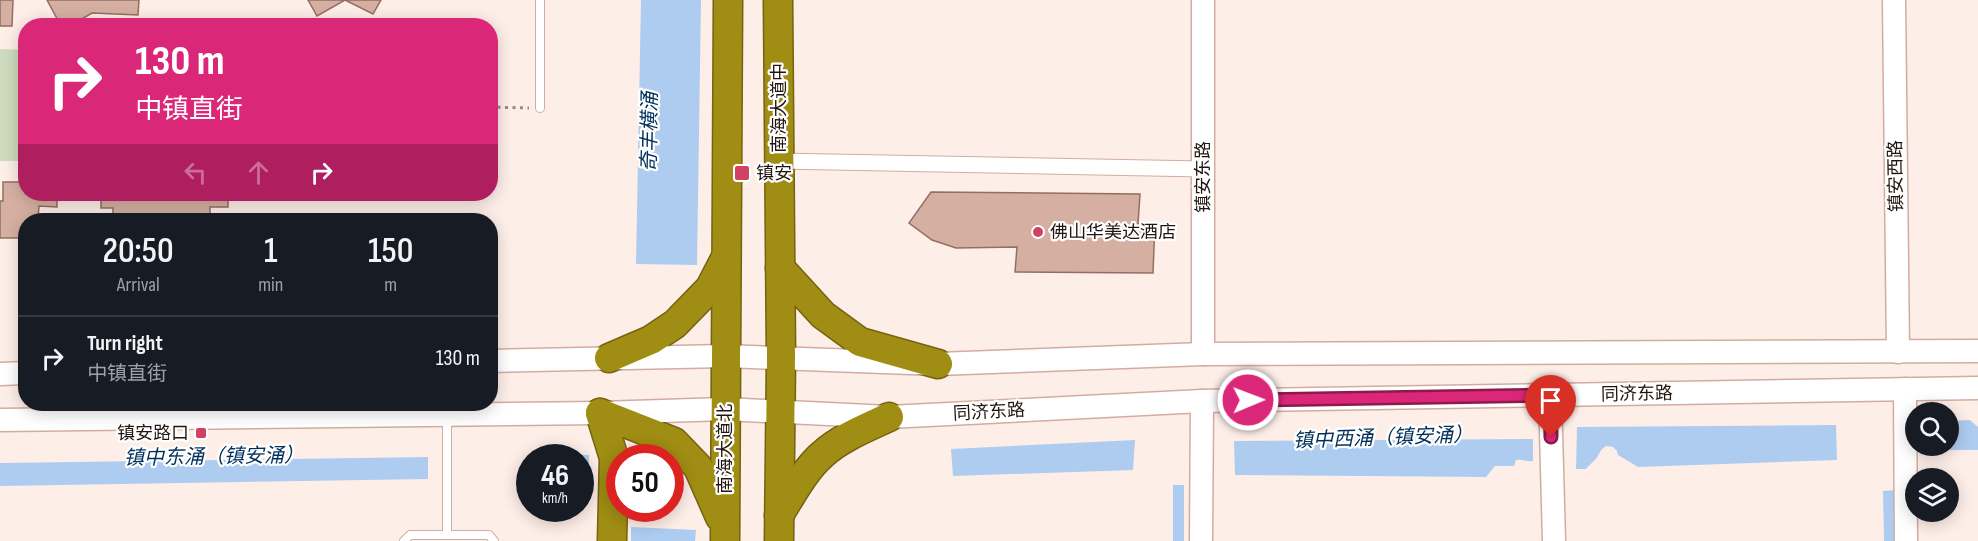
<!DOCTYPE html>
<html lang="en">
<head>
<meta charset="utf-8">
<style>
  :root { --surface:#171b24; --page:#20242c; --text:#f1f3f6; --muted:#9ea1a6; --line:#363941 }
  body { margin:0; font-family:"Sofia Sans Condensed","Noto Sans SC",sans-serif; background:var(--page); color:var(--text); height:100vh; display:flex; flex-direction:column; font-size:22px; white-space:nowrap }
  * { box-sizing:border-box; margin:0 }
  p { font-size:20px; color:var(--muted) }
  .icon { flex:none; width:33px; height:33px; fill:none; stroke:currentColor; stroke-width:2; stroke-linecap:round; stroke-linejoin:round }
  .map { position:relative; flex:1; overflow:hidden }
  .panel { position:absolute; left:18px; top:213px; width:480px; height:198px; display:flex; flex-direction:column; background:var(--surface); border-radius:24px; box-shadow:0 3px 15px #0003 }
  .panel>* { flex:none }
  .hud { position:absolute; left:18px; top:18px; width:480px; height:183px; border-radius:24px; box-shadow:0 3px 15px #0003; background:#db2777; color:#fff; overflow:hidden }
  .tools { position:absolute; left:1905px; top:402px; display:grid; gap:12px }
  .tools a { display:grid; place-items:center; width:54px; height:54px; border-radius:50%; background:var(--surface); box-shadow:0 3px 15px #0003; font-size:30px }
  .speed { position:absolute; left:516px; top:444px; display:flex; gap:12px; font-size:30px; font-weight:700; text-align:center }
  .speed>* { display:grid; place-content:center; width:78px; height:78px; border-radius:50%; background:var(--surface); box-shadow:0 3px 15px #0003; line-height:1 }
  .speed small { font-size:15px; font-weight:400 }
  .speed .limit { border:9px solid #d22; background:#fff; color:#111 }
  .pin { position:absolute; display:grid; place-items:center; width:51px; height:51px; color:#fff; margin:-62px -26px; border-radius:50% 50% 50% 0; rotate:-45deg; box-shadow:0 0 6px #0007 }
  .pin .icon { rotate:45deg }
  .me { position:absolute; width:66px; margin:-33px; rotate:89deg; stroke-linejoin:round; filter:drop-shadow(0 0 4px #0008) }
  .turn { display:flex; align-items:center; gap:21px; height:126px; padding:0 18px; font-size:27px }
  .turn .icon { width:78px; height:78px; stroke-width:2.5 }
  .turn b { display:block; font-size:42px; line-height:51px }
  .lanes { display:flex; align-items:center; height:57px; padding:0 18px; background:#0003; justify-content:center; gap:30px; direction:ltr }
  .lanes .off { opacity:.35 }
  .eta { display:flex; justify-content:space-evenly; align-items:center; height:102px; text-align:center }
  .eta b { font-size:36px; font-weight:600; line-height:42px }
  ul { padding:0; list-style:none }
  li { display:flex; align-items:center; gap:18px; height:84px; padding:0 18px; border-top:2px solid var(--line) }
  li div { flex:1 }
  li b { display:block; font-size:22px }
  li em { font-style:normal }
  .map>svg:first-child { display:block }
  .green { fill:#cedbbd }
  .water { fill:#aeccf0 }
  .building { fill:#d5b0a2; stroke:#926f62; stroke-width:1.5 }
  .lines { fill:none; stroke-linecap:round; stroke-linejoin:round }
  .lane-casing { stroke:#d2ad9f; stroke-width:10 }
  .street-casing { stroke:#d2ad9f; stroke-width:17 }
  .secondary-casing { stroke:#d2ad9f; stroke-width:25 }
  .highway-casing { stroke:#746312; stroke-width:31 }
  .path { stroke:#988983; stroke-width:3; stroke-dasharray:3 4.5; stroke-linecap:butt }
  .lane { stroke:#fff; stroke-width:8 }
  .street { stroke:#fff; stroke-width:15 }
  .secondary { stroke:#fff; stroke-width:22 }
  .highway { stroke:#a08d13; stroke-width:28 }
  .route-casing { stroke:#8e194d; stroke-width:15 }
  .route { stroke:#db2777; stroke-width:10 }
  .poi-dot { fill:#d04164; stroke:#fff; stroke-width:2 }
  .labels { text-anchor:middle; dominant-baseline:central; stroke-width:4.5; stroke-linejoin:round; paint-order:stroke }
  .street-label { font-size:18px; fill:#221510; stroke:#fff }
  .poi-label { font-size:18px; fill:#221510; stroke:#fff; text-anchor:start }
  .water-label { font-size:20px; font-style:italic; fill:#02305b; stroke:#fff }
</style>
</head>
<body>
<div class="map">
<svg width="1978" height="541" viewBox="0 0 1978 541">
  <rect width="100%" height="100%" fill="#feeee8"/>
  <!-- green -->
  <path class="green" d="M0 49 25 50V161H0Z"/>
  <!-- water -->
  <g class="water">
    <path d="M641 0H701L697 265 636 264Z"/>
    <path d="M1970 420 1978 427V450H1942L1943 446H1948L1949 421Z"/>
    <path d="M1836 425 1837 460 1638 467 1618 455 1617 451 1613 447 1606 446C1599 451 1599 455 1595 460 1592 463 1589 465 1586 469H1576L1577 427Z"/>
    <path d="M1533 439V461C1526 462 1522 459 1516 460L1514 466H1495L1486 477 1235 475 1234 441Z"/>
    <path d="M1135 440 1133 470 953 476 951 449Z"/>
    <path d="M569 454 589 455V476H581L580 458 569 457Z"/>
    <path d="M428 457V479L0 486V463Z"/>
    <rect x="1173" y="485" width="11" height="56"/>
    <path d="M1895 490 1896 541H1884L1883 491Z"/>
    <path d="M631 527 696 530 695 541H631Z"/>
  </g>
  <!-- building -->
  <g class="building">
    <path d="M0 0H13L12 26H0Z"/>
    <path d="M47 0H139L138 15 92 13 70 26H61Z"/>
    <path d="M308 0H381L373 14 345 0 317 16Z"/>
    <path d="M3 182H26V194H57V207L39 206 38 220H26V238H0V201H3Z"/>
    <path d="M931 192 1140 194 1138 224 1155 223 1153 273 1015 272 1017 247 956 248 932 240 909 223Z"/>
    <path d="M101 194H228V207H210V220H113V208H101Z"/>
  </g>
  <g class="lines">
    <!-- lane casing -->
    <g class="lane-casing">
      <g id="lane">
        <path d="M540 108V0"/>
        <path d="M447 416V535"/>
        <path d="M404 541 410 535H489L494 541"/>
      </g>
    </g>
    <!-- street casing -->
    <g class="street-casing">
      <path id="street" d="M779 161 1203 169"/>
    </g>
    <!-- secondary casing -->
    <g class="secondary-casing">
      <g id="secondary">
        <path d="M1203 0V354"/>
        <path d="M1894 0 1898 352"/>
        <path d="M490 361 725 356 938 364 1203 354 1978 351"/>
        <path d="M0 374 26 373"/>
        <path d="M1905 389 1906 541"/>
        <path d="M1550 395 1554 541"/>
        <path d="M0 420 600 413 725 409 889 417 1202 401 1978 388"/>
        <path d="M1201 541 1202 401"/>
      </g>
    </g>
    <!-- highway casing -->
    <g class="highway-casing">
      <g id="highway">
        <path d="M778 0 781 359 779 541"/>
        <path d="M780 268 823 315 860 342 938 364"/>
        <path d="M609 358 651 340 675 324 710 288 725 259"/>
        <path d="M600 413 674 442 698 467 720 517"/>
        <path d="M600 413 614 458 612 541"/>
        <path d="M779 515C791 496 805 469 823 454 840 438 868 427 889 417"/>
        <path d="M725 541 728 0"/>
      </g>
    </g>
    <!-- path -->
    <path class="path" d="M490 107 529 108"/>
    <!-- lane -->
    <use href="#lane" class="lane"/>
    <!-- street -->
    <use href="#street" class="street"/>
    <!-- secondary -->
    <use href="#secondary" class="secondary"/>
    <!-- highway -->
    <use href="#highway" class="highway"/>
  </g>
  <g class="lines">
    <!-- route casing -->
    <g class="route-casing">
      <path id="route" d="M1248 400 1550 395 1551 437"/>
    </g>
    <!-- route -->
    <use href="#route" class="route"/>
  </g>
  <!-- markers -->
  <g class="poi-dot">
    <rect x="734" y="165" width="16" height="16" rx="3"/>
    <circle cx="1038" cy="232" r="6"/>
    <rect x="195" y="427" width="12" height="12" rx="3"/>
  </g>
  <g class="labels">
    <!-- street labels -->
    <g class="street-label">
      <text transform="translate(779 108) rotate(-90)">南海大道中</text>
      <text transform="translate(1896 176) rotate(-91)">镇安西路</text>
      <text transform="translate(1203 177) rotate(-90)">镇安东路</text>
      <text transform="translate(1637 394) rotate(-1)">同济东路</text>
      <text transform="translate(989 412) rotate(-3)">同济东路</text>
      <text transform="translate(725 449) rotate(-90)">南海大道北</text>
    </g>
    <!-- poi labels -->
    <g class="poi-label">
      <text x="756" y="173">镇安</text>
      <text x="1050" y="232">佛山华美达酒店</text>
      <text x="189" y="433" text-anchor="end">镇安路口</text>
    </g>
    <!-- water labels -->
    <g class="water-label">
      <text transform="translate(650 132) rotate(-89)">奇丰横涌</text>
      <text transform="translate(1383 438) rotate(-2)">镇中西涌（镇安涌）</text>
      <text transform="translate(214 457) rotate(-1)">镇中东涌（镇安涌）</text>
    </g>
  </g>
</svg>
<div class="tools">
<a><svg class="icon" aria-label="search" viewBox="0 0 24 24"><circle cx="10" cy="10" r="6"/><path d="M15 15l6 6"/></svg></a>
<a><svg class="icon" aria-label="layers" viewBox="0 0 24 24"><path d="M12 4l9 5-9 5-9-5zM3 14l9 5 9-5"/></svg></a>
</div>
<div class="speed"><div>46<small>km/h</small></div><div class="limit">50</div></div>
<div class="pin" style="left:1551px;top:437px;background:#d93025"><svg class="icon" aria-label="arrive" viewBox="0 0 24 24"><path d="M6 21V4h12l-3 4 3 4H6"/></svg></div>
<svg class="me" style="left:1248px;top:400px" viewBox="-20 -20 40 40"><circle r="17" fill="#db2777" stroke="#fff" stroke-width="3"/><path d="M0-11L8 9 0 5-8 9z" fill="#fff"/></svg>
<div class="hud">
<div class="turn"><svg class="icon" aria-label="right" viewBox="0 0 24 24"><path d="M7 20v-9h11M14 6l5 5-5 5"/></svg><div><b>130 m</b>中镇直街</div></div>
<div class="lanes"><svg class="icon off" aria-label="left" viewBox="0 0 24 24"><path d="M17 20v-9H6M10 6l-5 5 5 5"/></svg><svg class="icon off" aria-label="ahead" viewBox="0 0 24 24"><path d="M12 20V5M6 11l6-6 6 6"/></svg><svg class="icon" aria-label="right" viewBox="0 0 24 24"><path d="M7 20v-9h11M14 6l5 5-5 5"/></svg></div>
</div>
<section class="panel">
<div class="eta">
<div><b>20:50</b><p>Arrival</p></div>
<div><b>1</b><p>min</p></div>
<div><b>150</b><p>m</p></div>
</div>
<ul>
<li><svg class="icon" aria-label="right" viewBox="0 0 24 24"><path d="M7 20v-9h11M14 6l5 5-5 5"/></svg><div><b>Turn right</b><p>中镇直街</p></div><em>130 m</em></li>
</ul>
</section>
</div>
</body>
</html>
